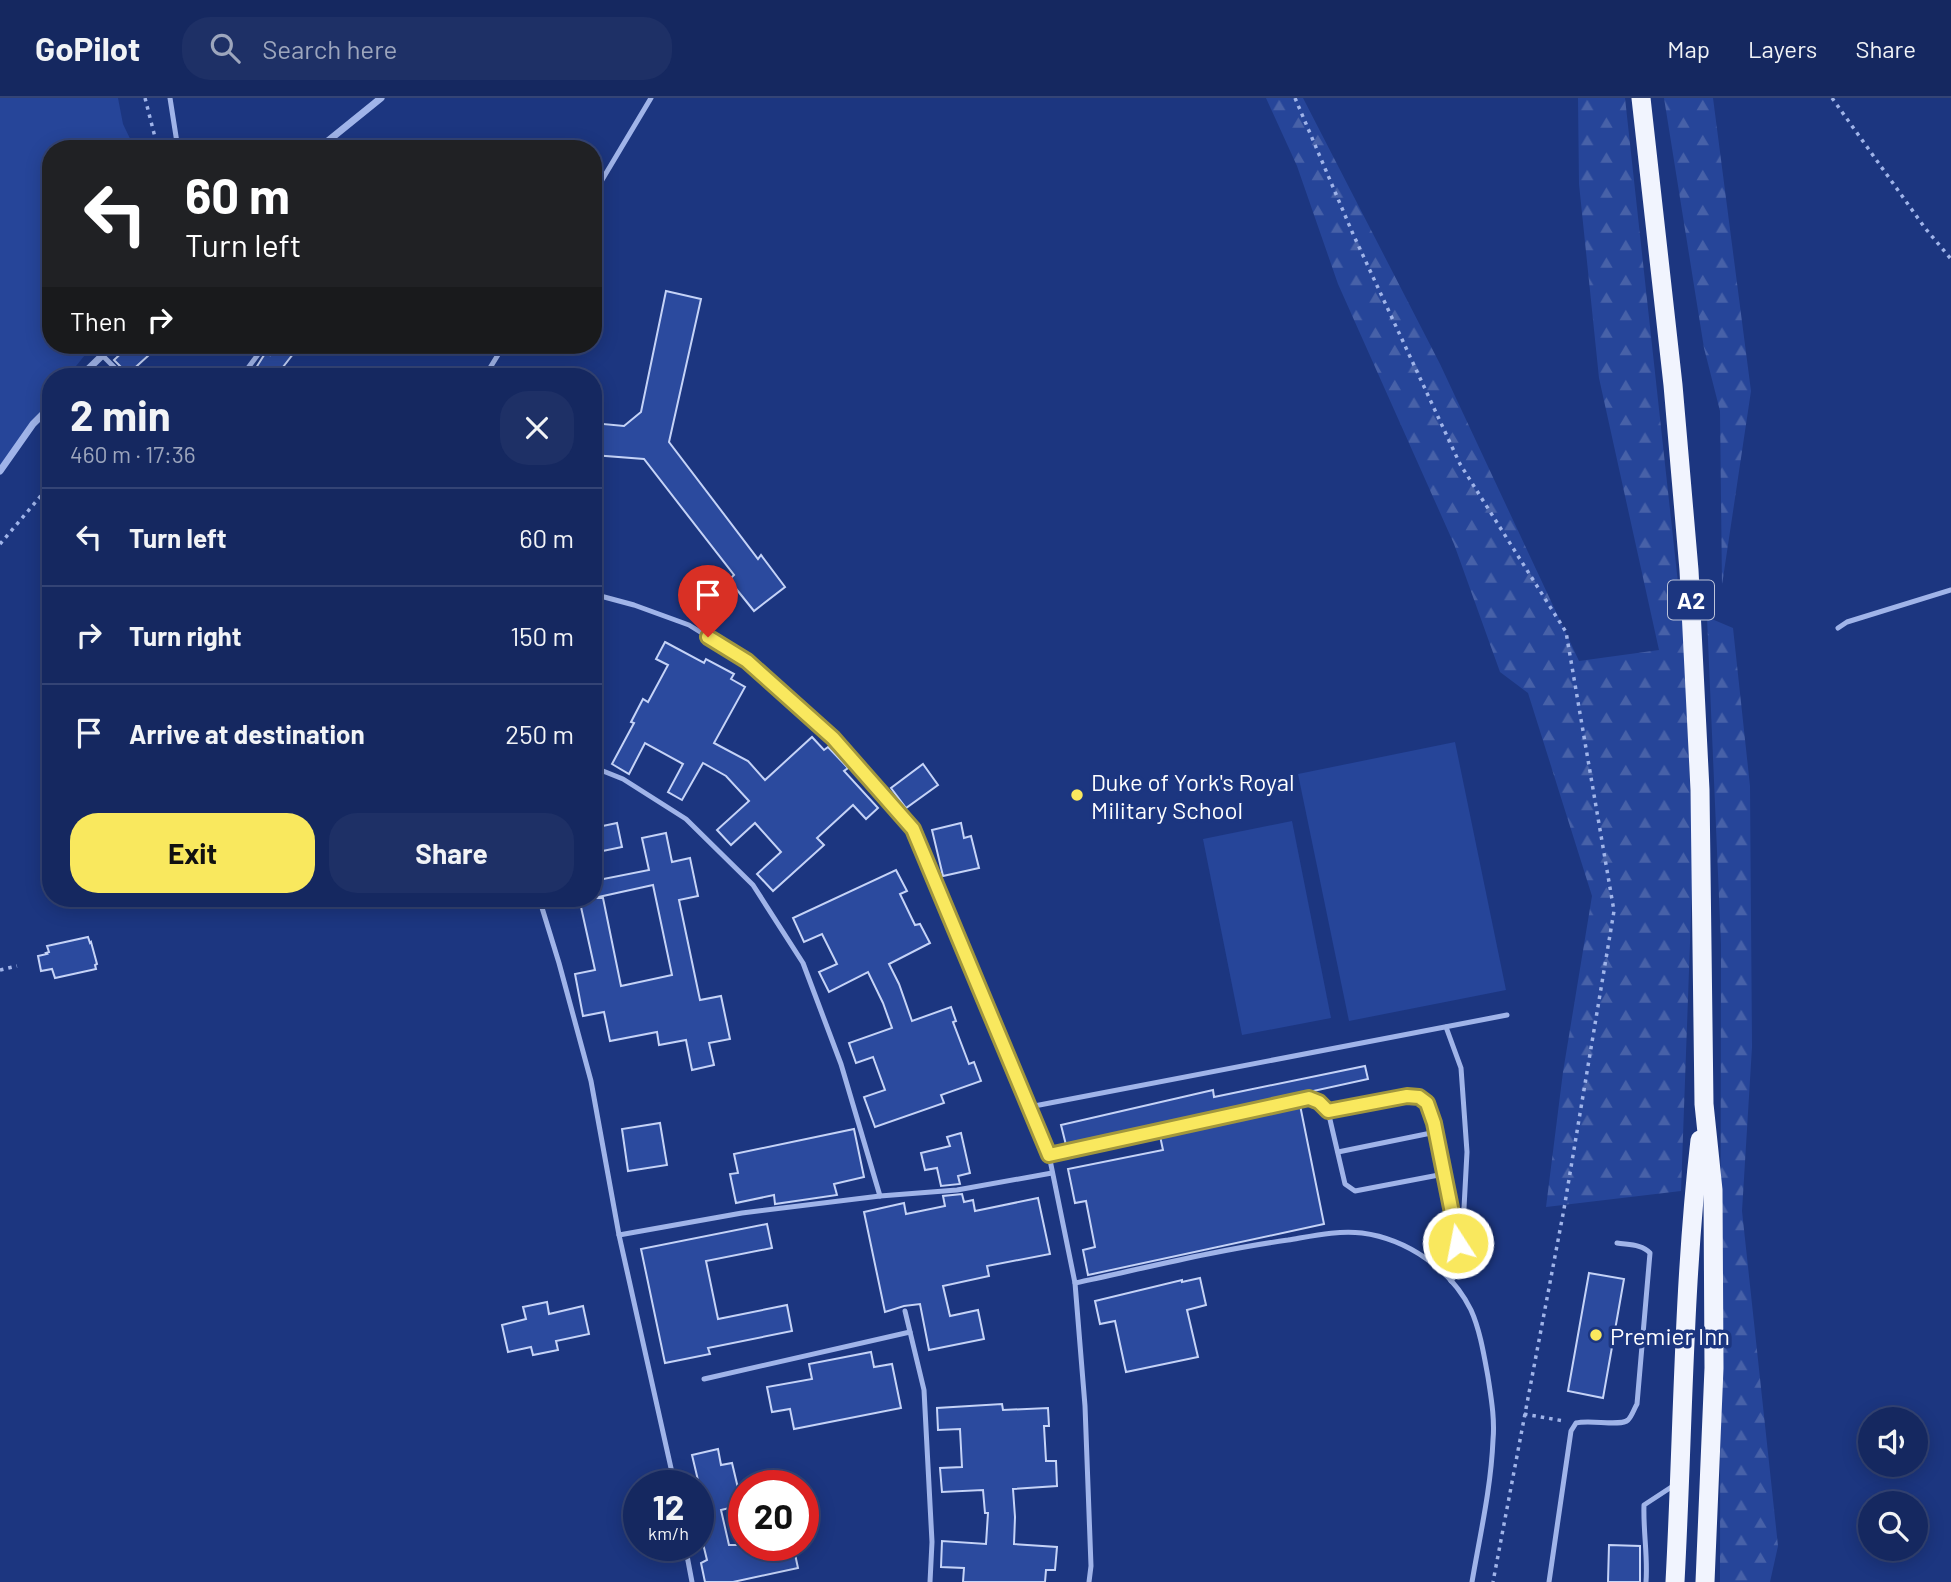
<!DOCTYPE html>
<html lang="en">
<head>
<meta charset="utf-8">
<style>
  :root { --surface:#152860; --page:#1e3066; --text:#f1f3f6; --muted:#9da6bd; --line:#344475; --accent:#f9e85e }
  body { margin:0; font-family:Barlow,sans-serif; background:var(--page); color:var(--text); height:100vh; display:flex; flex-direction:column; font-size:26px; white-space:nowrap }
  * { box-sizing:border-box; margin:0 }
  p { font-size:23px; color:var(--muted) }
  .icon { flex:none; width:38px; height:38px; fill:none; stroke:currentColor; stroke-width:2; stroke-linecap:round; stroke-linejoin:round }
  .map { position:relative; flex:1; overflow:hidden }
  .side { position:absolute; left:42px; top:270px; width:560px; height:539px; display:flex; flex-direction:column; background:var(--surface); border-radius:28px; box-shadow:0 4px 18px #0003,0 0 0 2px var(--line) }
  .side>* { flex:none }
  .hud { position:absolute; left:42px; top:42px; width:560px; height:214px; border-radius:28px; box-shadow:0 4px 18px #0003,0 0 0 2px var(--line); background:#202124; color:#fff; overflow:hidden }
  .fabs { position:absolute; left:1858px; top:1309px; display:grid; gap:14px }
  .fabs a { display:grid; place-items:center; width:70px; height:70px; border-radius:50%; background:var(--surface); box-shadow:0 4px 18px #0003,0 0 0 2px var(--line); font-size:35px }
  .speed { position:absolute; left:623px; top:1372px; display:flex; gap:14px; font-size:35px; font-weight:700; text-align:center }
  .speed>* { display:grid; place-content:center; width:91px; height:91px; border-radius:50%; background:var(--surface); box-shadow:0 4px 18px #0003,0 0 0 2px var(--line); line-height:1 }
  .speed small { font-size:18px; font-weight:400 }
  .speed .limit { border:10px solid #d22; background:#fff; color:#111 }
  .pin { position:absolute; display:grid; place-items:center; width:60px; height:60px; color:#fff; margin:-72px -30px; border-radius:50% 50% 50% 0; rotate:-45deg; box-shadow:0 0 7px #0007 }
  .pin .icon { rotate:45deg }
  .me { position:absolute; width:77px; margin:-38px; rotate:349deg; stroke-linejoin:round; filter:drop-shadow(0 0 5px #0008) }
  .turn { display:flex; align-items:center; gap:24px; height:147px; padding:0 28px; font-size:32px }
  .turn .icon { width:91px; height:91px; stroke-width:2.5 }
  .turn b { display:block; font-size:49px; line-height:60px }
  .then { display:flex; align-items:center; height:66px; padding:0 28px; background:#0003; gap:14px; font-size:26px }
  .round { display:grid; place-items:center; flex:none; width:74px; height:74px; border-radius:28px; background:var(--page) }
  .overview { display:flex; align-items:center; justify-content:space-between; height:119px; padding:0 28px }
  h1 { font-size:42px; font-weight:700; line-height:52px }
  .primary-button { display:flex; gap:14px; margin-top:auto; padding:14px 28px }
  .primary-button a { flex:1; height:80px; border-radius:28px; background:var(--accent); color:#111; font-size:28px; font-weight:700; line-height:80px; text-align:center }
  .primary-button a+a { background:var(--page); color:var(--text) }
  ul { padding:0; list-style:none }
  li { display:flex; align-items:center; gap:21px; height:98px; padding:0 28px; border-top:2px solid var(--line) }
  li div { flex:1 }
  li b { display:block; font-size:26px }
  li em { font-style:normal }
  header { display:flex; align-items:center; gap:42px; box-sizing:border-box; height:98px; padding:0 35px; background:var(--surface); border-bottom:2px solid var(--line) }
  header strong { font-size:33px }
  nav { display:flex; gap:38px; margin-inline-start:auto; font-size:24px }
  .search { width:490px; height:63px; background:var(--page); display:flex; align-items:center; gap:18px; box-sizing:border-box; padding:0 24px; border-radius:28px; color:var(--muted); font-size:26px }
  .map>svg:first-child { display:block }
  .grass { fill:#264599 }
  .forest { fill:url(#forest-firs) }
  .building { fill:#2b4a9e; stroke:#c5d3f7; stroke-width:2; fill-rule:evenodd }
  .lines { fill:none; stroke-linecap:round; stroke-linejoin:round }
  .path { stroke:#a0b4e9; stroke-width:3.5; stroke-dasharray:3.5 5; stroke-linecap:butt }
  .service { stroke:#a0b4e9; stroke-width:5 }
  .minor { stroke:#a0b4e9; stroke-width:7 }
  .trunk { stroke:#f1f4fe; stroke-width:19 }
  .route-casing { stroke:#a2973d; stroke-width:18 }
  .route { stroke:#f9e85e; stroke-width:12 }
  .poi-dot { fill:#f9e85e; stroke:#1c3680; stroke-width:2.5 }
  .labels { text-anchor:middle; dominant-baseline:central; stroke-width:7; stroke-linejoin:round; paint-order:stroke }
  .shield { fill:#1c3680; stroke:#bbc3d9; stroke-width:2 }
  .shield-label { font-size:23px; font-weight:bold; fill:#fff }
  .poi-label { font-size:24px; fill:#fff; stroke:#1c3680; text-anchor:start }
</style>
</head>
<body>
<header>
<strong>GoPilot</strong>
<div class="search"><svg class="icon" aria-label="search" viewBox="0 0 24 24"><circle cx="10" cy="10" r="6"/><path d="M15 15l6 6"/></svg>Search here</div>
<nav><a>Map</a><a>Layers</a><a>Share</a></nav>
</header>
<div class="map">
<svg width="1951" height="1484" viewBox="0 0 1951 1484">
  <defs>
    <pattern id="forest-firs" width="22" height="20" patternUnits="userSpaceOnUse" patternTransform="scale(1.75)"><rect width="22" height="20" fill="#264599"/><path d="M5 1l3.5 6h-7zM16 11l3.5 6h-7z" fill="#4761a8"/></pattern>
  </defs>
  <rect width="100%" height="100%" fill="#1c3680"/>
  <!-- grass -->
  <g class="grass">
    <path d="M0 0H118L123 26 135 51H51V247H93L68 278H51V302L0 369Z"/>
    <path d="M1455 644 1506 892 1349 923 1298 676Z"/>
    <path d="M1292 723 1331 920 1242 937 1203 741Z"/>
  </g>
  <!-- forest -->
  <g class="forest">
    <path d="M1266 0H1303L1440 266 1579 563 1659 552 1599 280 1579 86 1578 0H1625L1684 540 1693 762 1681 1093 1546 1109 1563 974 1592 798 1528 595 1500 574 1454 446 1338 186 1297 68Z"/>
    <path d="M1664 0H1713L1751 293 1722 487 1720 313 1704 250Z"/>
    <path d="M1707 519 1733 530 1750 688 1752 949 1742 1113 1778 1448 1770 1484H1720L1721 846Z"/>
  </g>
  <!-- building -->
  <g class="building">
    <path d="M666 193 701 201 669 344 758 461 761 457 785 489 754 513 729 482 734 477 644 361 593 357V325L624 328 641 314Z"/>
    <path d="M130 247H139L149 257 128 276 114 262Z"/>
    <path d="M277 247H300L276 278H261L254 273 266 254 270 257Z"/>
    <path d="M665 544 704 565 706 561 734 576 731 581 745 589 714 645 748 663 765 682 812 639 824 652 828 649 848 670 844 673 878 710 866 721 853 707 817 740 824 747 773 793 757 776 781 754 755 725 731 747 717 732 749 703 726 678 703 665 682 702 668 694 683 666 645 645 629 676 612 666 634 625 631 624 643 601 648 604 668 567 656 561Z"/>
    <path d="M923 666 938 687 906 710 891 690Z"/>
    <path d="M617 725 622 749 593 755V730Z"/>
    <path d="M961 725 964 740 971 738 979 770 943 778 932 732Z"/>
    <path d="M666 735 672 764 690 760 698 798 679 802 700 902 721 898 730 941 709 945 714 967 692 972 686 942 659 947 657 934 610 943 604 914 583 918 575 876 595 872 579 800H593V783L649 772 642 740ZM653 787 672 877 621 888 603 800H594Z"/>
    <path d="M896 772 907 793 900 796 915 827 920 826 930 845 889 866 899 886 912 923 951 909 956 923 953 924 969 966 974 964 981 983 941 997 944 1005 875 1029 864 999 885 992 873 959 856 965 849 945 892 930 883 905 868 874 829 894 819 874 837 866 822 836 804 844 793 820Z"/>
    <path d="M88 839 90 845 91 844 97 866 95 867 96 871 55 880 52 871 41 873 38 858 47 856 46 855 49 854 47 848Z"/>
    <path d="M1365 968 1368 981 1066 1047 1061 1027 1213 992 1214 999Z"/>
    <path d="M1300 1007 1324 1126 1088 1177 1083 1152 1095 1149 1086 1103 1075 1105 1068 1071 1163 1052 1160 1038Z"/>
    <path d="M660 1025 667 1067 628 1073 622 1031Z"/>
    <path d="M854 1031 864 1079 834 1086 837 1097 775 1106 774 1097 736 1105 730 1076 738 1075 734 1056Z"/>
    <path d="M961 1035 970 1075 958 1078 960 1086 941 1088 937 1070 925 1072 921 1055 950 1048 947 1039Z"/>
    <path d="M962 1096 964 1104 973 1102 975 1113 1038 1100 1050 1156 987 1168 989 1178 943 1188 950 1218 978 1212 984 1241 929 1252 920 1206 904 1208 885 1214 864 1114 904 1105 906 1116 945 1108 943 1098Z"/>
    <path d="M767 1126 772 1150 706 1163 718 1221 787 1207 792 1233 708 1250 710 1256 665 1265 641 1151Z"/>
    <path d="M1589 1175 1624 1181 1603 1300 1568 1293Z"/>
    <path d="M1200 1180 1206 1207 1187 1212 1198 1259 1126 1274 1115 1223 1100 1226 1095 1203 1182 1182V1184Z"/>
    <path d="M547 1204 549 1216 583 1208 589 1236 556 1243 558 1252 533 1257 531 1249 508 1254 502 1227 526 1221 523 1209Z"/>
    <path d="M871 1254 874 1269 892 1266 901 1310 794 1331 790 1311 772 1314 767 1289 812 1281 809 1266Z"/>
    <path d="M1002 1306 1003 1312 1048 1310 1049 1328H1044L1046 1363H1056L1057 1388 1013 1391 1015 1419 1014 1446 1057 1449 1055 1472H1046L1045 1484H963L964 1470 941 1469 942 1443 986 1446 988 1415H985L983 1392 942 1394 940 1370 962 1369 960 1331 938 1332 937 1310Z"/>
    <path d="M718 1351 721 1367 732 1365 742 1407 721 1412 729 1447H769L770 1452 793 1447 798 1470 733 1484H705L701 1465 707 1462 698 1425V1399H702L692 1357Z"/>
    <path d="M1609 1447 1640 1448V1484H1608Z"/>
  </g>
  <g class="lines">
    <!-- path -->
    <g class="path">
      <path d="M145 0 158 51"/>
      <path d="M1295 0 1353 136 1460 366 1566 534 1614 813 1564 1111 1493 1484"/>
      <path d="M1832 0 1925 130 1951 161"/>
      <path d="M0 446 51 386"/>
      <path d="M0 872 17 868"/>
      <path d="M1524 1316 1564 1323"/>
    </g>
    <!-- service -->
    <g class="service">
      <path d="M170 0 178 51"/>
      <path d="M593 97 651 0"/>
      <path d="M102 257 123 278"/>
      <path d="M242 278 265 247"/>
      <path d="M485 278 504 247"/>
      <path d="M593 496 634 507 689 527 747 563 833 640 913 731 1049 1057 1075 1185 1085 1308 1091 1468 1089 1484"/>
      <path d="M1838 530 1847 524 1951 492"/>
      <path d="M593 669 623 681 686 721 753 787 803 865 841 966 880 1098"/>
      <path d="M539 800 559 865 591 983 619 1137 675 1388"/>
      <path d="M1446 929 1461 970 1467 1054 1464 1110 1459 1139"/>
      <path d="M1029 1009 1507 917"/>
      <path d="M1328 1013 1345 1086 1355 1093 1444 1076"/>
      <path d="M1338 1054 1436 1034"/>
      <path d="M1049 1057 1309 1000 1319 1004 1328 1013 1407 998C1428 999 1428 1008 1434 1025L1459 1151C1460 1164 1460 1172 1451 1183"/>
      <path d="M619 1137 742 1115 880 1098 957 1092 1052 1075"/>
      <path d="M1075 1185C1145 1170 1216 1152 1288 1142 1312 1138 1338 1132 1362 1135 1407 1141 1451 1171 1471 1212 1480 1232 1484 1257 1488 1279 1491 1299 1495 1321 1493 1342 1491 1390 1480 1437 1472 1484"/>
      <path d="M905 1213 924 1292 932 1444 930 1484"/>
      <path d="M704 1281 910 1234"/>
      <path d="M685 1447 692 1484"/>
      <path d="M1549 1484 1571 1333 1576 1325C1590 1321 1620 1329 1628 1322 1632 1318 1634 1311 1637 1306L1650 1155C1642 1146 1628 1147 1617 1145"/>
      <path d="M1646 1484C1648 1458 1643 1433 1644 1407L1673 1388"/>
    </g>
    <!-- minor -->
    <g class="minor">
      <path d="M318 51 381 0"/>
      <path d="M81 278 113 247"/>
      <path d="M0 373 33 326 51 308"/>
    </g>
    <!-- trunk -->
    <g class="trunk">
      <path d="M1641 0 1673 287 1689 472 1700 692 1704 1006 1713 1092 1714 1270 1705 1484"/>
      <path d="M1675 1484C1683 1337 1683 1188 1700 1042"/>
    </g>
  </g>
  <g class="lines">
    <!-- route casing -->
    <g class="route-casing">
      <path id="route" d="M708 539 747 563 833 640 913 731 1049 1057 1309 1000 1319 1004 1328 1013 1407 998 1419 999 1427 1005 1434 1025 1458 1145"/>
    </g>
    <!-- route -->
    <use href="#route" class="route"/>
  </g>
  <!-- markers -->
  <g class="poi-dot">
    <circle cx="1077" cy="697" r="7"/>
    <circle cx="1596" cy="1237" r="7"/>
  </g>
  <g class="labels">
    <!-- shield labels -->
    <rect class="shield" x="1668" y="482.5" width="46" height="39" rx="5"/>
    <g class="shield-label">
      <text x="1691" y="502">A2</text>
    </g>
    <!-- poi labels -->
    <g class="poi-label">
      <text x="1091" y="683">Duke of York's Royal<tspan x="1091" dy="28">Military School</tspan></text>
      <text x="1610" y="1237">Premier Inn</text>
    </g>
  </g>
</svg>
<div class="fabs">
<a><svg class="icon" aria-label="sound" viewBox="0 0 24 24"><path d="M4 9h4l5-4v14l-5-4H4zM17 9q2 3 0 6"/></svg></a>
<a><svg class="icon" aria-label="search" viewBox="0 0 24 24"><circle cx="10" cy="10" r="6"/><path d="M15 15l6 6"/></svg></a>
</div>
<div class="speed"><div>12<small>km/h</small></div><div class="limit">20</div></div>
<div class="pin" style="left:708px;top:539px;background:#d93025"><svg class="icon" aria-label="arrive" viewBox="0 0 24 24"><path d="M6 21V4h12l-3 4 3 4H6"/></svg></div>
<svg class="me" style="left:1458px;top:1145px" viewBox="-20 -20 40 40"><circle r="17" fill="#f9e85e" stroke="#fff" stroke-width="3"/><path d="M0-11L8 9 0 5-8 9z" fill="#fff"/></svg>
<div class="hud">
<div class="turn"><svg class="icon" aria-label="left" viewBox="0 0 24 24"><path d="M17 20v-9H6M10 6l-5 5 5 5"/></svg><div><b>60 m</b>Turn left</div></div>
<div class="then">Then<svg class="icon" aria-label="right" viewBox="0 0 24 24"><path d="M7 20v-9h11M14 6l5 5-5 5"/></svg></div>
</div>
<section class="side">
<div class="overview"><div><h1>2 min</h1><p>460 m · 17:36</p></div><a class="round"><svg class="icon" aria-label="close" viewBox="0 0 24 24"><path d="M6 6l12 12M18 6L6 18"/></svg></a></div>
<ul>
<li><svg class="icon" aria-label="left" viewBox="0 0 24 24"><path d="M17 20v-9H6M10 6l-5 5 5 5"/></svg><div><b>Turn left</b></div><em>60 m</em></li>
<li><svg class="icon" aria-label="right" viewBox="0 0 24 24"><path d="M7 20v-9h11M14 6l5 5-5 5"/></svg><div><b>Turn right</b></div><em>150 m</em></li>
<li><svg class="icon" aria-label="arrive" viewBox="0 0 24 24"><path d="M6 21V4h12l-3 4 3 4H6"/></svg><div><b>Arrive at destination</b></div><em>250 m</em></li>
</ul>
<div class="primary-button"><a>Exit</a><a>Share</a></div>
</section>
</div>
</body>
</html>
